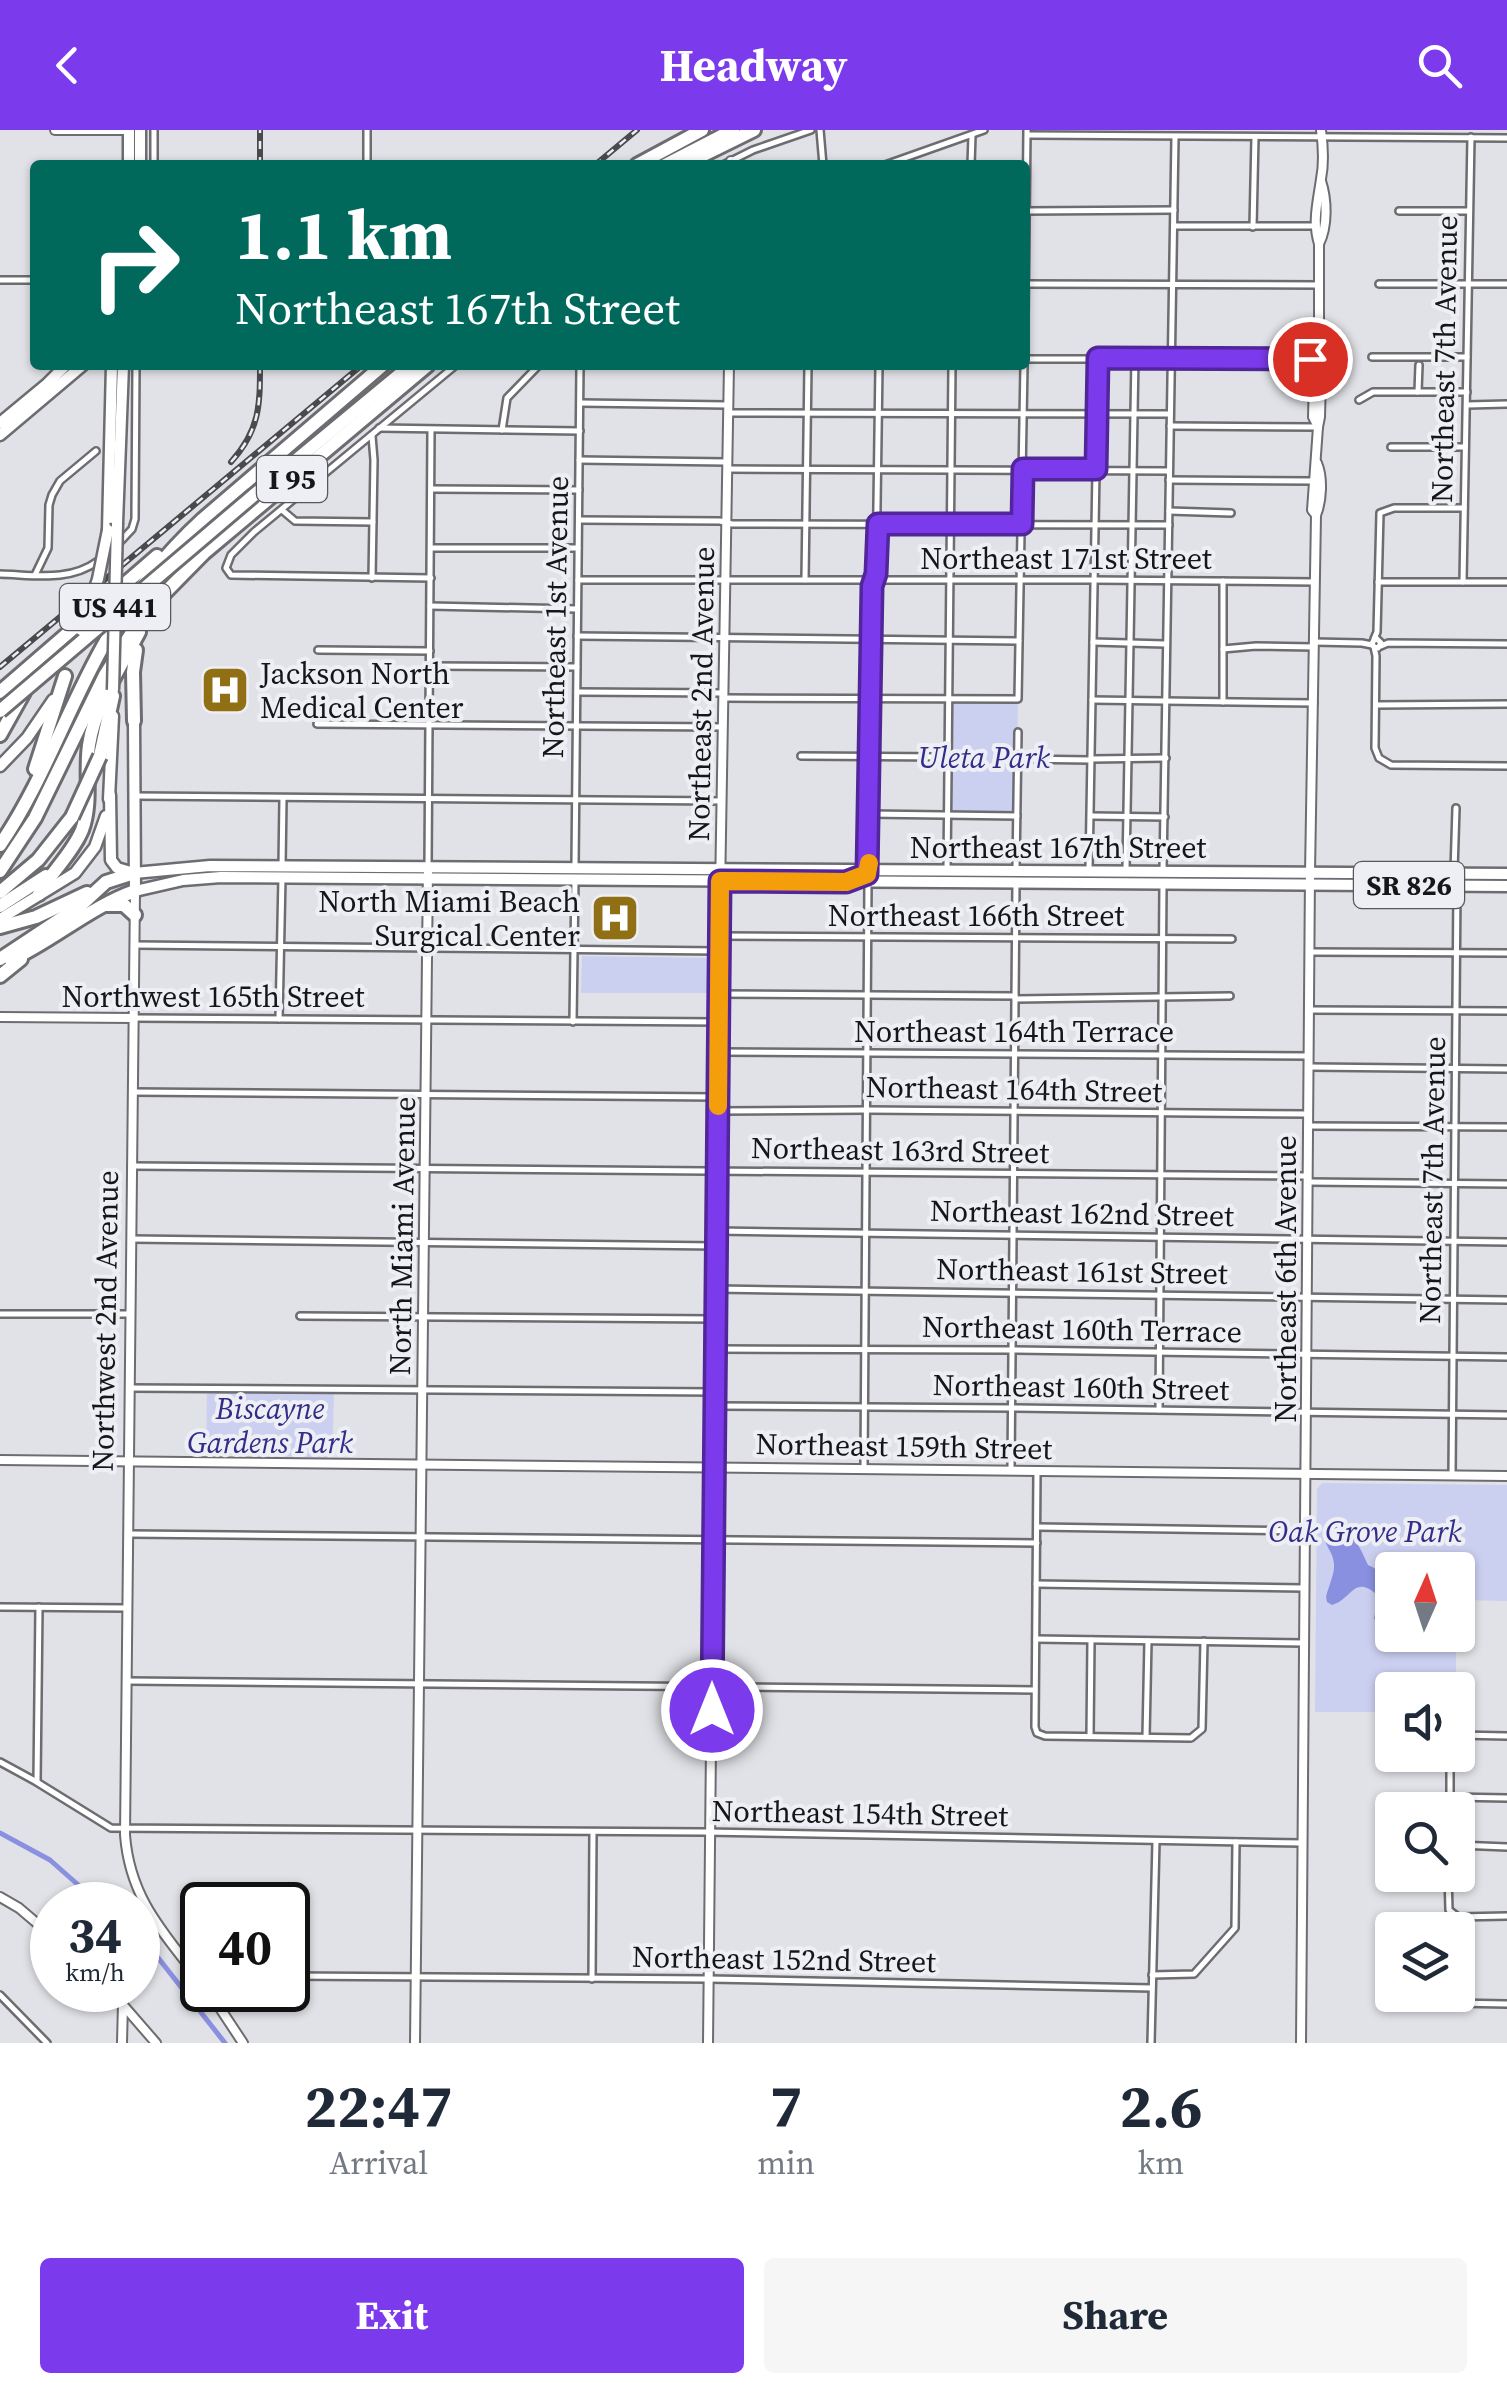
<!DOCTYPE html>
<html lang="en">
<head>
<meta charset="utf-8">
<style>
  :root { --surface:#fff; --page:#f6f6f7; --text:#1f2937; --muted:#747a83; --accent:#7c3aed }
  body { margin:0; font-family:"Source Serif 4",serif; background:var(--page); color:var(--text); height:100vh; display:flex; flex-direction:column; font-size:38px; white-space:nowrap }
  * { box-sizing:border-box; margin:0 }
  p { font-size:32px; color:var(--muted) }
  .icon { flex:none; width:55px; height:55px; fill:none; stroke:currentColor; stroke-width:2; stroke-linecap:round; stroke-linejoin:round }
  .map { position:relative; height:1913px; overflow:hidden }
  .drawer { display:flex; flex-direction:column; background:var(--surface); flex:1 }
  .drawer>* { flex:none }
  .banner { position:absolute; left:30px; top:30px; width:1000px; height:210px; border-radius:10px; box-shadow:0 2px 8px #0004; background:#00695c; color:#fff; overflow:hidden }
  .needle { width:65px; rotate:3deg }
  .controls { position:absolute; left:1375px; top:1422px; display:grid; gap:20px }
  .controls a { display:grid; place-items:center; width:100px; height:100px; border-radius:10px; background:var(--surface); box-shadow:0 2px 8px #0004; font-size:50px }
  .speed { position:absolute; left:30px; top:1752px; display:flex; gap:20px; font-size:50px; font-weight:700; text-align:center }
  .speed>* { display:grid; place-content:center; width:130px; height:130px; border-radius:50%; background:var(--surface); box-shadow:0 2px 8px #0004; line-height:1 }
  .speed small { font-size:25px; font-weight:400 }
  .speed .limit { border:5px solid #111; border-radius:15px; background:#fff; color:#111 }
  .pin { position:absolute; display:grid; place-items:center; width:85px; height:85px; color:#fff; margin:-42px; border:5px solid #fff; border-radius:50%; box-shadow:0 2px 10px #0007 }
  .me { position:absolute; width:110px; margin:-55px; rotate:0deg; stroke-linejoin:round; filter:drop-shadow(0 0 8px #0008) }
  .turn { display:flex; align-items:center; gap:35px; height:210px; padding:0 40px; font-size:45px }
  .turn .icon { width:130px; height:130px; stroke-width:2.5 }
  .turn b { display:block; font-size:70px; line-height:85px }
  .eta { display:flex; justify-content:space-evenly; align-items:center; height:170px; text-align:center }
  .eta b { font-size:60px; font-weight:700; line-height:70px }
  .action { display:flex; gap:20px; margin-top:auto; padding:20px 40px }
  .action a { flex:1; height:115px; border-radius:10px; background:var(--accent); color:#fff; font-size:40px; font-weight:700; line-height:115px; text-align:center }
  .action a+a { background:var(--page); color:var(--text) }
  header { display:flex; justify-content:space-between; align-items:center; height:130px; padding:0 40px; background:var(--accent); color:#fff; font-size:45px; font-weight:700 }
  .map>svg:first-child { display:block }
  .green { fill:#ccd0f0 }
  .water { fill:#8a90e0 }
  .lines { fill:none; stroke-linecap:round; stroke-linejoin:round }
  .canal { stroke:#8a90e0; stroke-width:5 }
  .street-casing { stroke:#6c6c71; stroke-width:10 }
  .secondary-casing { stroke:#6c6c71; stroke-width:12 }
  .primary-casing { stroke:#6c6c71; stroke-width:15 }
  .highway-casing { stroke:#6c6c71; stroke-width:18 }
  .street { stroke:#fff; stroke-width:5 }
  .secondary { stroke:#fff; stroke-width:8 }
  .primary { stroke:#fff; stroke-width:10 }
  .highway { stroke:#fff; stroke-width:12 }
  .rail-casing { stroke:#4a4a4d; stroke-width:6 }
  .rail { stroke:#eeeff4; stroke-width:2.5; stroke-dasharray:8; stroke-linecap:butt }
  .primary-bridge-casing { stroke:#6c6c71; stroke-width:15; stroke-linecap:butt }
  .highway-bridge-casing { stroke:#6c6c71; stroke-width:18; stroke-linecap:butt }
  .primary-bridge { stroke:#fff; stroke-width:10 }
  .highway-bridge { stroke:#fff; stroke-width:12 }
  .route-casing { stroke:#51269a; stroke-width:25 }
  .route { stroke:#7c3aed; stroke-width:18 }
  .slow { stroke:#f59e0b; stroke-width:18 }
  .labels { text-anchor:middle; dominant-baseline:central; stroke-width:8; stroke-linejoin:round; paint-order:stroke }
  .shield { fill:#eeeff4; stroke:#57575a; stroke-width:2.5 }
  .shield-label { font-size:28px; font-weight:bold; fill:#161618 }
  .street-label { font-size:30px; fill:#161618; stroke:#eeeff4 }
  .poi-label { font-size:30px; fill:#161618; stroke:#eeeff4; text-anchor:start }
  .park-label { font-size:30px; font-style:italic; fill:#332c88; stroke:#eeeff4 }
</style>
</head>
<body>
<header><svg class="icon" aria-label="back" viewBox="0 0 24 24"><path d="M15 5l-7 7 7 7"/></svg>Headway<svg class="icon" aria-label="search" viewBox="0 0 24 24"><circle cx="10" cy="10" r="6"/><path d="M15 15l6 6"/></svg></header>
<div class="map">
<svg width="1507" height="1913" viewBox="0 0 1507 1913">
  <rect width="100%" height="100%" fill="#e1e2e7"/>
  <!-- green -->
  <g class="green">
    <path d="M952 571H1018L1016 683 950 685Z"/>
    <path d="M582 826 711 828 712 863H581Z"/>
    <path d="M207 1262 334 1264 332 1328 206 1324Z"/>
    <path d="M1322 1353 1507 1355V1471L1461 1470 1458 1472V1440H1392V1505H1456V1560H1392V1582H1315L1317 1359Z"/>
  </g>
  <!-- water -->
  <path class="water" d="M1330 1394C1352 1399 1359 1415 1368 1435 1379 1439 1383 1447 1387 1458L1392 1461V1489L1383 1493 1374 1489 1378 1466C1354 1443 1352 1470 1332 1475L1327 1472 1326 1467C1328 1458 1335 1443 1334 1434 1333 1417 1317 1413 1330 1394Z"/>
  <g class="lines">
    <!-- canal -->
    <g class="canal">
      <path d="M0 1703 50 1730 101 1775"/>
      <path d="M138 1807 152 1820 225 1913"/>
    </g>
    <!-- street casing -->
    <g class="street-casing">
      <g id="street">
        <path d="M367 0V35"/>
        <path d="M820 0 823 35"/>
        <path d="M1028 5 1507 8"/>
        <path d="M154 35V0"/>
        <path d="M723 35 753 20 811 0"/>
        <path d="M885 35 984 0"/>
        <path d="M971 35 972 5"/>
        <path d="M1025 81 1174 80"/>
        <path d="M1399 81H1469"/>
        <path d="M1174 96H1316"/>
        <path d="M1253 97 1255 7"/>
        <path d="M0 150H35"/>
        <path d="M1025 154 1319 155"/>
        <path d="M1379 154H1507"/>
        <path d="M1025 189 1027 0"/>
        <path d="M1372 227H1467"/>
        <path d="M1025 229H1315"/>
        <path d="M1418 262 1419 235"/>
        <path d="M1359 270 1373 262H1467"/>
        <path d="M580 273 727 275"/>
        <path d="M1467 275 1507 274"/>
        <path d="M728 283 1170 284"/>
        <path d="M1170 296 1317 297"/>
        <path d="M379 298 580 301"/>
        <path d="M502 300 507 268 539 235"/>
        <path d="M372 306 374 330 372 448"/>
        <path d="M1391 317H1465"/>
        <path d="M579 330 726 332"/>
        <path d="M727 339 1169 341"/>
        <path d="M1169 350 1313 351"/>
        <path d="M432 359 579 360"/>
        <path d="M282 380 295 391 373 392"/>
        <path d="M1169 381 1231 383"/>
        <path d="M579 390 720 391 732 394 1169 395"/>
        <path d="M118 414 132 399 135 389 136 235"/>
        <path d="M431 418H578"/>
        <path d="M0 444C35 445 69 452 98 431"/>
        <path d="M35 445 48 418 49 375 52 365 60 351 96 321"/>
        <path d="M431 448 231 445 226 438 231 425 254 402 456 235"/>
        <path d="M578 450H1094L1315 452"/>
        <path d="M805 450 808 235"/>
        <path d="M1378 452H1507"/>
        <path d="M1463 452 1471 7"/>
        <path d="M430 476 577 479"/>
        <path d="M577 506 1019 511"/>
        <path d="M1376 508 1381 513 1378 518 1374 517 1372 513Z"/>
        <path d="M1374 509 1377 502 1380 383 1394 378H1464"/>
        <path d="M1093 512 1165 514"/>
        <path d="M1314 512 1362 513 1372 515"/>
        <path d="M1381 516 1388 513 1507 514"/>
        <path d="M1374 517 1376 526 1375 618 1379 628 1391 635 1507 636"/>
        <path d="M1223 519 1256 516 1314 517"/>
        <path d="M318 520 430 521"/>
        <path d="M430 536 577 537"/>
        <path d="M577 562 724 563"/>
        <path d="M724 568 1018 569 1024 235"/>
        <path d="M1092 570 1314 573"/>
        <path d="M1223 572V451"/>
        <path d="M1376 575 1507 574"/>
        <path d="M317 594 723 597"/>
        <path d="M801 626 948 627"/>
        <path d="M1018 629 1090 630"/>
        <path d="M1091 629 1166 628"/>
        <path d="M135 666 722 671"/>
        <path d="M869 684 1017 686"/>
        <path d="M1091 686 1165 687"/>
        <path d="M282 736 283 668"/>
        <path d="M575 736 580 235"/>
        <path d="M428 737 431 300"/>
        <path d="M869 738 872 456 876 445 879 235"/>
        <path d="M1016 739 1018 602"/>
        <path d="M1089 739 1098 228"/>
        <path d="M1126 739 1135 227"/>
        <path d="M947 740 952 235"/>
        <path d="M1163 740 1175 7"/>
        <path d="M1454 741 1456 678"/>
        <path d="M719 806 1232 809"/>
        <path d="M135 815 719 821"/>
        <path d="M1310 822 1507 823"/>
        <path d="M719 864 1015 866"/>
        <path d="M1015 869 1230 866"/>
        <path d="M1310 880 1507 881"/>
        <path d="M133 888 719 892"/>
        <path d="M279 889 282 747"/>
        <path d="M573 892 575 750"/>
        <path d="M719 922 1309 926"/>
        <path d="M1309 937 1507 939"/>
        <path d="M132 962 719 967"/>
        <path d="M718 981 867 980 1309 984"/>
        <path d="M1308 996 1507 997"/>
        <path d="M131 1036 1308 1046"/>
        <path d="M1308 1052 1507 1054"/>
        <path d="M717 1101 1507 1112"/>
        <path d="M131 1109 717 1116"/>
        <path d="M716 1159 1507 1170"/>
        <path d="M0 1184H130"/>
        <path d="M300 1186 716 1189"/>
        <path d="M716 1219 1011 1220 1507 1227"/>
        <path d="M129 1258 716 1262"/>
        <path d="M715 1276 1012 1278 1507 1285"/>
        <path d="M1159 1280 1163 754"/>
        <path d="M864 1338 868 752"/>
        <path d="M1011 1340 1016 753"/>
        <path d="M1037 1340 1035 1597 1037 1603 1045 1606 1191 1608 1202 1599 1204 1511"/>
        <path d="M1452 1345 1457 758"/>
        <path d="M1037 1397 1304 1401"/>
        <path d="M130 1404 1037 1413"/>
        <path d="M1036 1454 1303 1458"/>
        <path d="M0 1477 127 1478"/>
        <path d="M1036 1509 1303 1513"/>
        <path d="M128 1551 1035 1560"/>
        <path d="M1458 1605 1507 1606"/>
        <path d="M1090 1606 1091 1510"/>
        <path d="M1146 1607 1148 1511"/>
        <path d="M0 1632 35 1651 111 1698 704 1702 1302 1713"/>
        <path d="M37 1652 39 1477"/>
        <path d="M1450 1667 1507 1668"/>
        <path d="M1450 1680V1625"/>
        <path d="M1458 1715 1507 1717"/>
        <path d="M1448 1745 1449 1780 1458 1787 1507 1786"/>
        <path d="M1152 1845 1194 1844 1235 1798 1236 1712"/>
        <path d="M288 1846 709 1849 1152 1858"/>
        <path d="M592 1849 593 1702"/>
        <path d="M0 1865 47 1913"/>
        <path d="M1454 1873 1507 1874"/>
        <path d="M1151 1913 1156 1711"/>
      </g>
    </g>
    <!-- secondary casing -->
    <g class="secondary-casing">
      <g id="secondary">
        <path d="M55 0H130"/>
        <path d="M731 35V31"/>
        <path d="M1319 114C1328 96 1327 69 1321 51"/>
        <path d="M1318 297 1313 287 1315 211 1319 206V114C1312 92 1318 71 1321 49 1324 34 1323 15 1321 0"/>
        <path d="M1316 385 1312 380 1318 297 1320 287 1322 211 1319 206"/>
        <path d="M135 761 125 1705C130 1770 165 1804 202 1853"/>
        <path d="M0 887 133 888"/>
        <path d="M0 1330 1507 1346"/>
        <path d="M0 1767 19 1778 52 1806"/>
        <path d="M110 1860 156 1913"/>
        <path d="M208 1860 243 1913"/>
        <path d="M122 1913 123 1873"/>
        <path d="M415 1913 428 737"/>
        <path d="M708 1913 719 821 729 235"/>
        <path d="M1301 1913 1310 743 1316 385C1322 371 1323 347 1317 333"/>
      </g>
    </g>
    <!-- primary casing -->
    <g class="primary-casing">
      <g id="primary">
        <path d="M129 0V35"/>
        <path d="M140 0V35"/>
        <path d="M0 293 47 254 66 235"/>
        <path d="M0 305 83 235"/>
        <path d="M117 393 123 235"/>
        <path d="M108 400 112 235"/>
        <path d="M134 591 135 761"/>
        <path d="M0 636 27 608 53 570"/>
        <path d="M110 665 111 730 117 738 134 743 210 736 1507 744"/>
        <path d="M109 669 113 586"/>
        <path d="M135 761 183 750 221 747 1507 756"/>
        <path d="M0 789 75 743 95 717 106 686"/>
      </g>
    </g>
    <!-- highway casing -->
    <g class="highway-casing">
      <g id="highway">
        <path d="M637 35 702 0"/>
        <path d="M665 35 733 0"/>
        <path d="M683 35 754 0"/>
        <path d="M254 365 411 235"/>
        <path d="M0 562 157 426"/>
        <path d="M134 591 133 542 136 520"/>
        <path d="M0 605 24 562"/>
        <path d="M100 626 113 566"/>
        <path d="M35 639 65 546"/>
        <path d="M0 715C44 651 68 576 107 509 133 464 165 424 203 389L383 235"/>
        <path d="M0 741 35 688 105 545 143 485 204 423 428 235"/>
        <path d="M0 762 38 730 72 687"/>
        <path d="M39 764C52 741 72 724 82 700 92 673 85 643 89 615 95 575 120 538 139 502"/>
        <path d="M105 775H124L135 785"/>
        <path d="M0 776 46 746"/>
        <path d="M0 797 36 787 87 763"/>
        <path d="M0 829 80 776 106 752 134 743"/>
        <path d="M11 830C54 810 90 777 135 761"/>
        <path d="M0 846 21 829"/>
      </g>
    </g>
    <!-- street -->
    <use href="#street" class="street"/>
    <!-- secondary -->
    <use href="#secondary" class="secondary"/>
    <!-- primary -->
    <use href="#primary" class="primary"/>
    <!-- highway -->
    <use href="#highway" class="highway"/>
    <!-- rail casing -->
    <g class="rail-casing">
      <g id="rail">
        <path d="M260 35V0"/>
        <path d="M595 35 637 0"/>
        <path d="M231 332C260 300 260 275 260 235"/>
        <path d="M0 537 362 235"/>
      </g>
    </g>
    <!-- rail -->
    <use href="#rail" class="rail"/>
    <!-- primary-bridge casing -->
    <g class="primary-bridge-casing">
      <g id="primary-bridge">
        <path d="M81 500 98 449 108 400"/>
        <path d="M113 560 117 393"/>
      </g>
    </g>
    <!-- highway-bridge casing -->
    <g class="highway-bridge-casing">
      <g id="highway-bridge">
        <path d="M0 581 254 365"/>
        <path d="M72 687 100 626"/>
      </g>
    </g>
    <!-- primary-bridge -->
    <use href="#primary-bridge" class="primary-bridge"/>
    <!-- highway-bridge -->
    <use href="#highway-bridge" class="highway-bridge"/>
  </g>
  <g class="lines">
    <!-- route casing -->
    <g class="route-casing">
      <path id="route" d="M712 1580 720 751 846 752 867 744 872 456 876 444 878 394H1022L1023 339H1096L1098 228 1310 229"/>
    </g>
    <!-- route -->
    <use href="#route" class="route"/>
    <!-- slow -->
    <path class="slow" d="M718 976 720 751 846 752 867 744 869 733"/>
  </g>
  <!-- icons -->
  <defs>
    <g id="hospital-square" transform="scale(2.5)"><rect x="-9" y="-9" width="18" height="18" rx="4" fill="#916f14" stroke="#eeeff4"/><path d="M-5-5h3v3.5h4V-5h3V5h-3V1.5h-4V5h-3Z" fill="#fff"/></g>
  </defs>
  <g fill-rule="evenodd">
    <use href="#hospital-square" x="225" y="560"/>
    <use href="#hospital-square" x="615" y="788"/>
  </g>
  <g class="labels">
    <!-- shield labels -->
    <g class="shield">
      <rect x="257" y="326" width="70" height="46" rx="8"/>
      <rect x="60" y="454" width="110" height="46" rx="8"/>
      <rect x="1354" y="732" width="110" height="46" rx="8"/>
    </g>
    <g class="shield-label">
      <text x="292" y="349">I 95</text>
      <text x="115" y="477">US 441</text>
      <text x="1409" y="755">SR 826</text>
    </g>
    <!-- street labels -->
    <g class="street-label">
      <text transform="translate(1444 229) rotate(-89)">Northeast 7th Avenue</text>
      <text x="1066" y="428">Northeast 171st Street</text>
      <text transform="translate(555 487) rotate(-89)">Northeast 1st Avenue</text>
      <text transform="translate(701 564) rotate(-89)">Northeast 2nd Avenue</text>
      <text x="1058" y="717">Northeast 167th Street</text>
      <text x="976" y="785">Northeast 166th Street</text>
      <text x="213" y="866">Northwest 165th Street</text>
      <text x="1014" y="901">Northeast 164th Terrace</text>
      <text transform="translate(1014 959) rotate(1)">Northeast 164th Street</text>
      <text transform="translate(900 1020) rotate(1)">Northeast 163rd Street</text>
      <text transform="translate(1432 1050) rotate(-89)">Northeast 7th Avenue</text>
      <text transform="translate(1082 1083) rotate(1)">Northeast 162nd Street</text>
      <text transform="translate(402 1106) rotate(-89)">North Miami Avenue</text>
      <text transform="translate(1082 1141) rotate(1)">Northeast 161st Street</text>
      <text transform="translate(1285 1149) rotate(-90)">Northeast 6th Avenue</text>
      <text transform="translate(105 1191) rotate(-89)">Northwest 2nd Avenue</text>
      <text transform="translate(1082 1199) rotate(1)">Northeast 160th Terrace</text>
      <text transform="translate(1081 1257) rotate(1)">Northeast 160th Street</text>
      <text transform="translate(904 1316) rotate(1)">Northeast 159th Street</text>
      <text transform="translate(860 1683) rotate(1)">Northeast 154th Street</text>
      <text transform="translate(784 1829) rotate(1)">Northeast 152nd Street</text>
    </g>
    <!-- poi labels -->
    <g class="poi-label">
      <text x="260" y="543">Jackson North<tspan x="260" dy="34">Medical Center</tspan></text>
      <text x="580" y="771" text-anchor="end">North Miami Beach<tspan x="580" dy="34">Surgical Center</tspan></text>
    </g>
    <!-- park labels -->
    <g class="park-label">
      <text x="984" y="627">Uleta Park</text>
      <text x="270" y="1278">Biscayne<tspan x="270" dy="34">Gardens Park</tspan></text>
      <text x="1365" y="1401">Oak Grove Park</text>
    </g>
  </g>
</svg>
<div class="controls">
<a><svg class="needle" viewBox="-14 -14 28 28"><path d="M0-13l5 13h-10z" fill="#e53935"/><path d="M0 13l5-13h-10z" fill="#747a83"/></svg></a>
<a><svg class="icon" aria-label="sound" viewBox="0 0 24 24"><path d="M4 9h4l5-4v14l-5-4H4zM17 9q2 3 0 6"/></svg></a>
<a><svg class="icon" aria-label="search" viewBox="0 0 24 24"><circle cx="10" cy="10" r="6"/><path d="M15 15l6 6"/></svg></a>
<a><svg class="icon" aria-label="layers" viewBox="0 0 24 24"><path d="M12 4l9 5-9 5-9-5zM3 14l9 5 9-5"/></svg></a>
</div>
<div class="speed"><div>34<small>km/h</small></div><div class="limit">40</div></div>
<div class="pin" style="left:1310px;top:229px;background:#d93025"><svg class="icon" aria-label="arrive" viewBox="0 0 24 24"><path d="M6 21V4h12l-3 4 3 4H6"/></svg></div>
<svg class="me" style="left:712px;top:1580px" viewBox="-20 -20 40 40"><circle r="17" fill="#7c3aed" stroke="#fff" stroke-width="3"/><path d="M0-11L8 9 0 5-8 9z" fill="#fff"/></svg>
<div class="banner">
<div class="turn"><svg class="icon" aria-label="right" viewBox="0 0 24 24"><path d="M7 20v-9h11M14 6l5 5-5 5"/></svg><div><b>1.1 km</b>Northeast 167th Street</div></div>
</div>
</div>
<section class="drawer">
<div class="eta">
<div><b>22:47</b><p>Arrival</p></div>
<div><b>7</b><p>min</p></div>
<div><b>2.6</b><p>km</p></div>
</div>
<div class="action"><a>Exit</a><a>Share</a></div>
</section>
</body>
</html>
